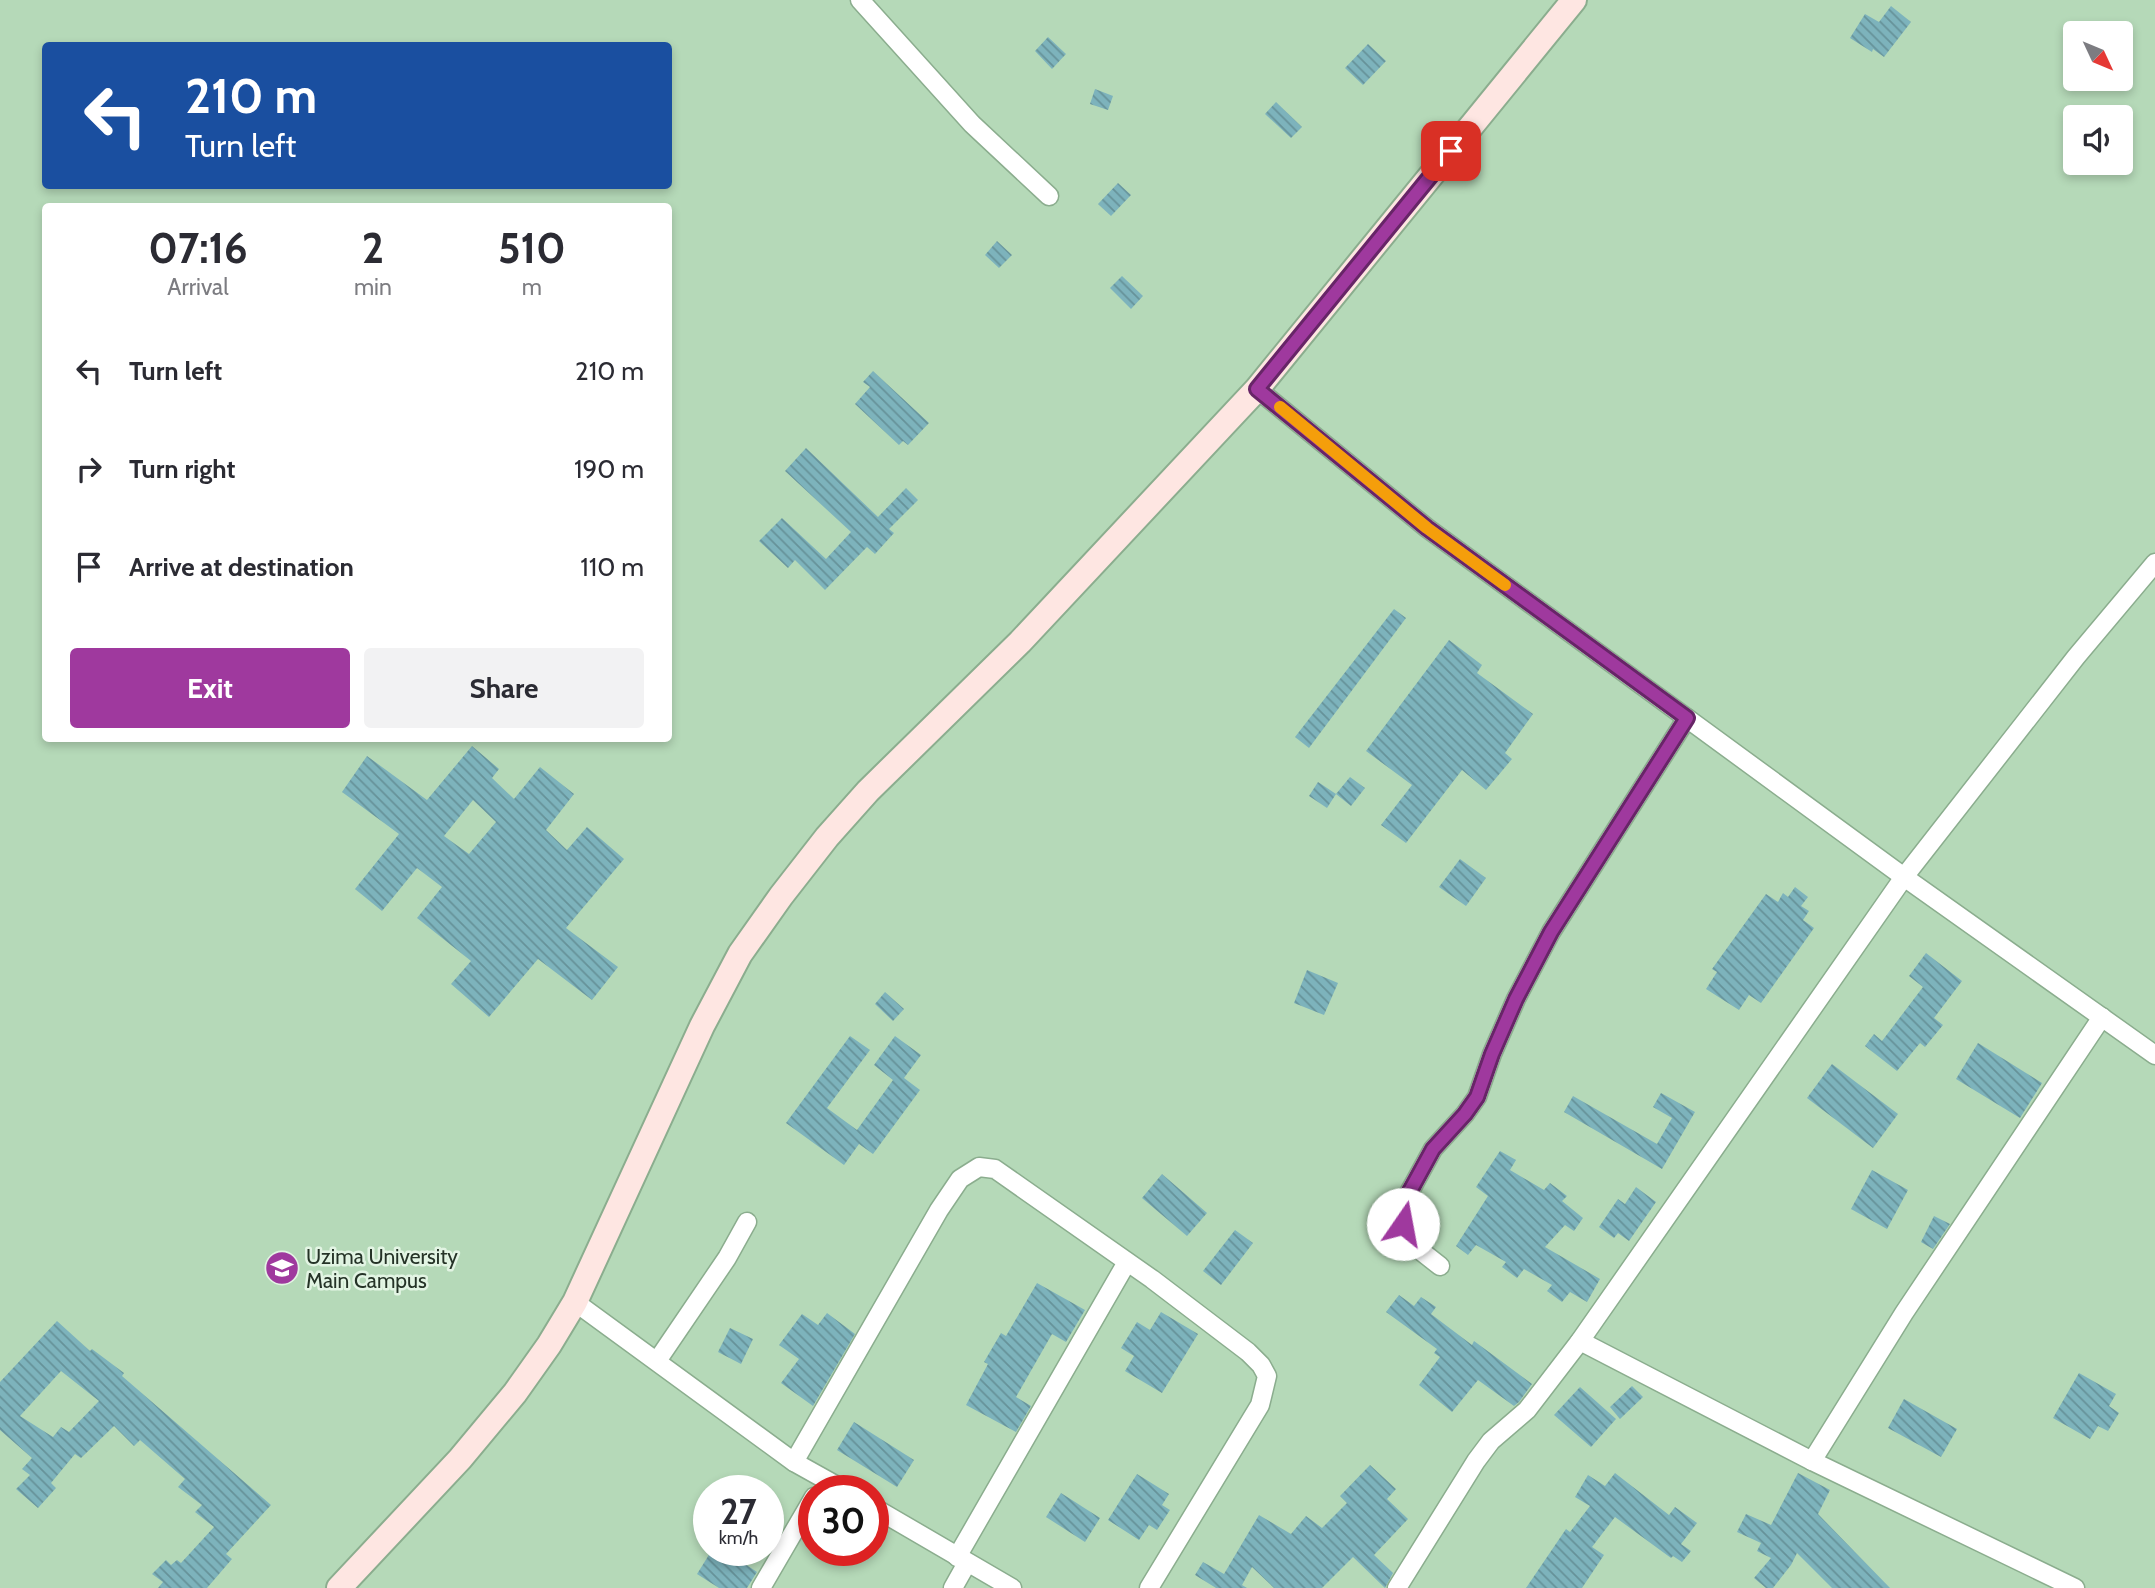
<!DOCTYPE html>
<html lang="en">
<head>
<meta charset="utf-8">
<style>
  :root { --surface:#fff; --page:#f2f2f3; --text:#2b2b33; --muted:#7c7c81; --accent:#9f399e }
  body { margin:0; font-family:Cabin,sans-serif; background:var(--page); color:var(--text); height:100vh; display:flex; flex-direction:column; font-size:26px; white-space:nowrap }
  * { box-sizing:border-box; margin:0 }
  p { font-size:23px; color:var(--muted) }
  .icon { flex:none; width:38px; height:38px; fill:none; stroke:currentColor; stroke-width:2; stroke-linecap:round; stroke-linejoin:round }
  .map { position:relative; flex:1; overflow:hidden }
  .sheet { position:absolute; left:42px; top:203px; width:630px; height:539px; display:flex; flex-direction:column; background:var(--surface); border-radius:7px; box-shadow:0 4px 10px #0003 }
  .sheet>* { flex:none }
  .banner { position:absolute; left:42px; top:42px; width:630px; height:147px; border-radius:7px; box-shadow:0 4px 10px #0003; background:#1a4fa0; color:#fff; overflow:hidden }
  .needle { width:46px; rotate:134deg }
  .fabs { position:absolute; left:2063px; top:21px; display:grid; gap:14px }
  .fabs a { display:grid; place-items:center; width:70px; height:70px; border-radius:7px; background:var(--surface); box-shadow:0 4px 10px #0003; font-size:35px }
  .speed { position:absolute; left:693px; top:1475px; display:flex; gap:14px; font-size:35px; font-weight:700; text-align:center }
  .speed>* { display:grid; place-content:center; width:91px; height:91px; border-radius:50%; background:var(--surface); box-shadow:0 4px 10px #0003; line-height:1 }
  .speed small { font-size:18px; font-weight:400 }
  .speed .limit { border:10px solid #d22; background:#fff; color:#111 }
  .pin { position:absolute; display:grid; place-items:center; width:60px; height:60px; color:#fff; margin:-30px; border-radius:14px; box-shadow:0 4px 10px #0006 }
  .me { position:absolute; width:77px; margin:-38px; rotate:12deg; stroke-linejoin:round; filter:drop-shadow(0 0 5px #0008) }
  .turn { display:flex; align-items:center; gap:24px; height:147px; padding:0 28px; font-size:32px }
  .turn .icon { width:91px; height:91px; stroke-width:2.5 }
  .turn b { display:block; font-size:49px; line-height:60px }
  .eta { display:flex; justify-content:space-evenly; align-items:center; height:119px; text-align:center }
  .eta b { font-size:42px; font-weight:700; line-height:49px }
  .action { display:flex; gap:14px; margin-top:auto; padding:14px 28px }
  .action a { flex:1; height:80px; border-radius:7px; background:var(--accent); color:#fff; font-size:28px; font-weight:700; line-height:80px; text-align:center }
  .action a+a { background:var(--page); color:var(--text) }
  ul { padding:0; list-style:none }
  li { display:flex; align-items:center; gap:21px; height:98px; padding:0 28px }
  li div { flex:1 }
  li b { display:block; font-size:26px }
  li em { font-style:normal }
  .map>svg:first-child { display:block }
  .building { fill:url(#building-back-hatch); fill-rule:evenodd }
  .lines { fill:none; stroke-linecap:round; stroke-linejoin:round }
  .street-casing { stroke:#8bad8e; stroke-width:21 }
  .secondary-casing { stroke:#8bad8e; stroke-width:28 }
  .street { stroke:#fff; stroke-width:18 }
  .secondary { stroke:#fee6e2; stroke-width:24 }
  .route-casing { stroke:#672567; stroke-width:18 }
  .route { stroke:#9f399e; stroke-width:12 }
  .slow { stroke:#f59e0b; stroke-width:12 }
  .labels { text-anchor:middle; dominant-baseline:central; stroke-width:5; stroke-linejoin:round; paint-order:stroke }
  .poi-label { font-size:21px; fill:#253327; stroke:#e2f4e3; text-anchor:start }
</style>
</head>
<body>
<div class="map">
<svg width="2155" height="1588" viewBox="0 0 2155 1588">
  <defs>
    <pattern id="building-back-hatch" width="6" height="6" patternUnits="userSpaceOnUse" patternTransform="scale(1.75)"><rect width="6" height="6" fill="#7db3bc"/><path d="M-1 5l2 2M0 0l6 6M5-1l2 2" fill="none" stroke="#669299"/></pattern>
  </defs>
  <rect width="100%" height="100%" fill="#b5d9b8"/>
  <!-- building -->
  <g class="building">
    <path d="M1891 6 1911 22 1884 57 1873 49 1872 52 1850 38 1865 14 1879 22Z"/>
    <path d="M1048 37 1066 54 1052 69 1035 51Z"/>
    <path d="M1368 44 1386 61 1363 85 1345 68Z"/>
    <path d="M1095 89 1113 96 1108 110 1090 104Z"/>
    <path d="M1276 102 1302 127 1291 138 1265 114Z"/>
    <path d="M1118 183 1131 195 1111 216 1098 204Z"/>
    <path d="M997 241 1012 255 999 268 985 255Z"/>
    <path d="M1122 276 1143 296 1131 309 1110 288Z"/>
    <path d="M873 371 929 423 908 445 903 441 899 445 855 404 870 387 863 382Z"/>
    <path d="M806 448 878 517 906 488 918 500 889 529 894 533 875 554 867 547 825 590 795 560 788 568 759 541 782 518 826 559 851 532 785 471Z"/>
    <path d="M1394 609 1406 618 1309 748 1295 737Z"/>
    <path d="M1449 640 1482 665 1477 673 1533 714 1505 753 1512 759 1486 790 1462 770 1406 843 1381 825 1412 785 1366 751Z"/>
    <path d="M472 746 499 769 492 778 514 799 540 767 574 794 546 830 567 850 587 827 624 859 566 928 618 967 592 1000 538 959 489 1017 451 984 471 961 417 918 442 887 417 868 382 911 355 889 399 834 342 792 367 756 427 800ZM473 800 496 822 469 854 444 836Z"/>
    <path d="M1350 777 1365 788 1351 806 1336 794Z"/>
    <path d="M1318 782 1336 794 1327 808 1309 796Z"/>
    <path d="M1460 859 1486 878 1466 906 1439 887Z"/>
    <path d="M1795 887 1808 897 1801 906 1809 911 1803 920 1814 928 1761 1003 1749 995 1739 1010 1706 989 1717 972 1712 969 1766 894 1778 902 1783 893 1788 897Z"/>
    <path d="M1926 953 1962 981 1934 1018 1943 1025 1925 1047 1920 1043 1897 1071 1865 1046 1874 1034 1882 1041 1923 987 1909 976Z"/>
    <path d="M1307 970 1338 983 1324 1015 1294 1003Z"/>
    <path d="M885 992 904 1009 893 1021 875 1004Z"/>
    <path d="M850 1036 870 1050 827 1108 857 1130 893 1080 874 1065 895 1036 921 1055 904 1078 920 1090 873 1154 859 1144 844 1165 786 1123Z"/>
    <path d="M1978 1043 2042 1083 2020 1118 1956 1079Z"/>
    <path d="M1832 1064 1898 1114 1873 1148 1807 1098Z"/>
    <path d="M1661 1093 1695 1112 1662 1169 1564 1112 1573 1096 1657 1144 1672 1118 1653 1107Z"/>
    <path d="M1500 1151 1516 1160 1510 1170 1544 1190 1550 1183 1567 1196 1562 1201 1583 1218 1574 1231 1565 1225 1545 1247 1600 1279 1587 1302 1570 1292 1562 1302 1547 1291 1552 1285 1524 1269 1517 1278 1502 1267 1506 1262 1476 1245 1468 1255 1456 1246 1488 1196 1476 1187Z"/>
    <path d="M1872 1170 1908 1190 1887 1229 1851 1209Z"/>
    <path d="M1162 1174 1207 1213 1187 1236 1142 1198Z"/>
    <path d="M1636 1187 1656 1202 1629 1241 1618 1233 1614 1238 1599 1227 1618 1199 1625 1204Z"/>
    <path d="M1934 1216 1950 1224 1933 1249 1921 1242Z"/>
    <path d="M1235 1230 1253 1243 1221 1285 1203 1271Z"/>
    <path d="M1037 1283 1085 1310 1066 1342 1052 1334 1016 1397 1031 1406 1016 1432 966 1405 988 1364 984 1362 1001 1333 1006 1336Z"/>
    <path d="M1399 1295 1414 1306 1421 1297 1436 1307 1431 1314 1472 1345 1474 1341 1532 1384 1519 1402 1514 1406 1478 1380 1452 1412 1419 1385 1440 1357 1434 1353 1437 1349 1386 1312Z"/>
    <path d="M1161 1312 1198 1334 1162 1393 1125 1371 1134 1356 1121 1348 1137 1322 1150 1330Z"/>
    <path d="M827 1313 855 1334 813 1406 781 1383 799 1359 779 1345 802 1314 818 1325Z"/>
    <path d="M57 1321 90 1351 92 1349 124 1373 122 1376 271 1505 226 1554 232 1559 207 1588H158L163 1582 152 1574 166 1560 171 1565 177 1560 181 1563 214 1527 195 1512 202 1505 178 1487 185 1479 140 1440 134 1446 114 1426 81 1458 75 1454 51 1483 56 1488 38 1508 16 1489 30 1475 22 1469 32 1458 0 1430V1382ZM61 1371 99 1401 69 1432 61 1427 53 1437 20 1416Z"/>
    <path d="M730 1328 753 1339 741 1364 718 1352Z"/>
    <path d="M2079 1373 2116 1394 2109 1406 2119 1413 2108 1431 2098 1426 2090 1439 2053 1418Z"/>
    <path d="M1632 1386 1643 1397 1620 1419 1610 1407Z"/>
    <path d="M1580 1387 1616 1419 1591 1447 1554 1415Z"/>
    <path d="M1904 1399 1957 1429 1941 1457 1888 1428Z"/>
    <path d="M854 1422 914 1460 897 1487 837 1450Z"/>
    <path d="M1370 1465 1396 1489 1387 1499 1408 1519 1374 1555 1393 1573 1385 1588 1353 1557 1322 1588H1274L1252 1567 1242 1585 1247 1588H1216L1195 1575 1203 1562 1224 1574 1259 1515 1291 1534 1306 1516 1322 1528 1347 1503 1340 1496Z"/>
    <path d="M1615 1473 1669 1515 1675 1507 1697 1523 1681 1544 1691 1551 1682 1562 1673 1556 1671 1558 1615 1517 1592 1547 1604 1555 1582 1588H1526L1566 1529 1570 1532 1590 1506 1575 1497 1588 1475 1605 1486Z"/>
    <path d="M1798 1473 1830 1490 1818 1514 1890 1588H1832L1797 1553 1791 1565 1773 1588H1766L1754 1578 1771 1558 1757 1551 1761 1543 1737 1532 1746 1514 1771 1525Z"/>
    <path d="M1137 1474 1169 1494 1162 1505 1170 1510 1157 1530 1149 1525 1139 1540 1108 1520Z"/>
    <path d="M1061 1493 1100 1518 1085 1542 1046 1517Z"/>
    <path d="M712 1550H724L757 1572 747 1588H719L697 1574Z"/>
  </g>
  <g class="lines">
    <!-- street casing -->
    <g class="street-casing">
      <g id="street">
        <path d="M860 0 972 124 1049 196"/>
        <path d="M1257 389 1427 528 1904 877 2155 1055"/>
        <path d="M1440 1266 1412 1244 1403 1224 1404 1202 1433 1149 1465 1114 1477 1097 1492 1054 1516 999 1551 932 1687 718"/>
        <path d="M575 1302 794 1462 846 1491"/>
        <path d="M1580 1341 1812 1461 2075 1588"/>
        <path d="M657 1361 727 1258 747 1222"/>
        <path d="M1812 1461 1904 1313 2102 1017"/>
        <path d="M794 1462 939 1210 960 1179 979 1167 995 1169 1152 1279 1248 1352 1261 1365 1267 1376 1260 1405 1149 1588"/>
        <path d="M873 1507 1012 1588"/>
        <path d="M957 1557 1127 1262"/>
        <path d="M761 1588 814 1497"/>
        <path d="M953 1588 967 1563"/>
        <path d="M1397 1588 1476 1461 1491 1441 1527 1410 1580 1341 1904 877 2076 657 2155 563"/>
      </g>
    </g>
    <!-- secondary casing -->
    <g class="secondary-casing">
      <path id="secondary" d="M339 1588 460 1459 515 1393 549 1345 575 1302 702 1026 740 954 781 896 827 837 868 791 1020 642 1257 389 1574 0"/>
    </g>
    <!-- street -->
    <use href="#street" class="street"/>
    <!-- secondary -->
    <use href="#secondary" class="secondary"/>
  </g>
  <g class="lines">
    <!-- route casing -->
    <g class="route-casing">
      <path id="route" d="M1403 1224 1404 1202 1433 1149 1465 1114 1477 1097 1492 1054 1516 999 1551 932 1687 718 1427 528 1257 389 1451 151"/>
    </g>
    <!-- route -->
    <use href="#route" class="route"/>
    <!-- slow -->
    <path class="slow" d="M1280 407 1427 528 1505 585"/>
  </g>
  <!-- icons -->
  <defs>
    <g id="university-disc" transform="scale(1.75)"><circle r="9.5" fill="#9f399e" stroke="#e2f4e3"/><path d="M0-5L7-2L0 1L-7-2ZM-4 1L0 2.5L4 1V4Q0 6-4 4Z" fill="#fff"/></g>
  </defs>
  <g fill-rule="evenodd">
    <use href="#university-disc" x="282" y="1268"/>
  </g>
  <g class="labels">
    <!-- poi labels -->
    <g class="poi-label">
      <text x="306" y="1256">Uzima University<tspan x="306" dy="24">Main Campus</tspan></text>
    </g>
  </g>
</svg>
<div class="fabs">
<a><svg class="needle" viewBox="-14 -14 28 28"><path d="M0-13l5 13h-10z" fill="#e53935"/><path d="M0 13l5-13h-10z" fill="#7c7c81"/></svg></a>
<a><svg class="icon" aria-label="sound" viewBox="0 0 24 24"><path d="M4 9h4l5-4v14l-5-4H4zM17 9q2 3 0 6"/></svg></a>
</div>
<div class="speed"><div>27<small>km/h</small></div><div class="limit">30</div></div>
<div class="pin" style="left:1451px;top:151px;background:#d93025"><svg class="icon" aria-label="arrive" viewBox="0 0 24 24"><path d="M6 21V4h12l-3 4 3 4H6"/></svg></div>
<svg class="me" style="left:1403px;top:1224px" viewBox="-20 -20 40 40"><circle r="19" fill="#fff"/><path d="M0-13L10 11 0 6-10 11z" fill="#9f399e"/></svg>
<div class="banner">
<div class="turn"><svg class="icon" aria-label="left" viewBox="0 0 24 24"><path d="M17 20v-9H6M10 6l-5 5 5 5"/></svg><div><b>210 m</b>Turn left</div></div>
</div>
<section class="sheet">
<div class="eta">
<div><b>07:16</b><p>Arrival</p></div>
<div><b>2</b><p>min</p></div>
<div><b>510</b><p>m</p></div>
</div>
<ul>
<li><svg class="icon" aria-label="left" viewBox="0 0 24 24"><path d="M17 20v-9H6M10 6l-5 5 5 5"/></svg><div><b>Turn left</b></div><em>210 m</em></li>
<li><svg class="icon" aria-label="right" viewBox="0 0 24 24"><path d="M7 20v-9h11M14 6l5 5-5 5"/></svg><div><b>Turn right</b></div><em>190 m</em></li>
<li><svg class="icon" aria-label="arrive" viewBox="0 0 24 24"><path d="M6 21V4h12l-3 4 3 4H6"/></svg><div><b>Arrive at destination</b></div><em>110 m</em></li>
</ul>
<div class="action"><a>Exit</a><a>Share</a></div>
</section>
</div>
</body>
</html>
